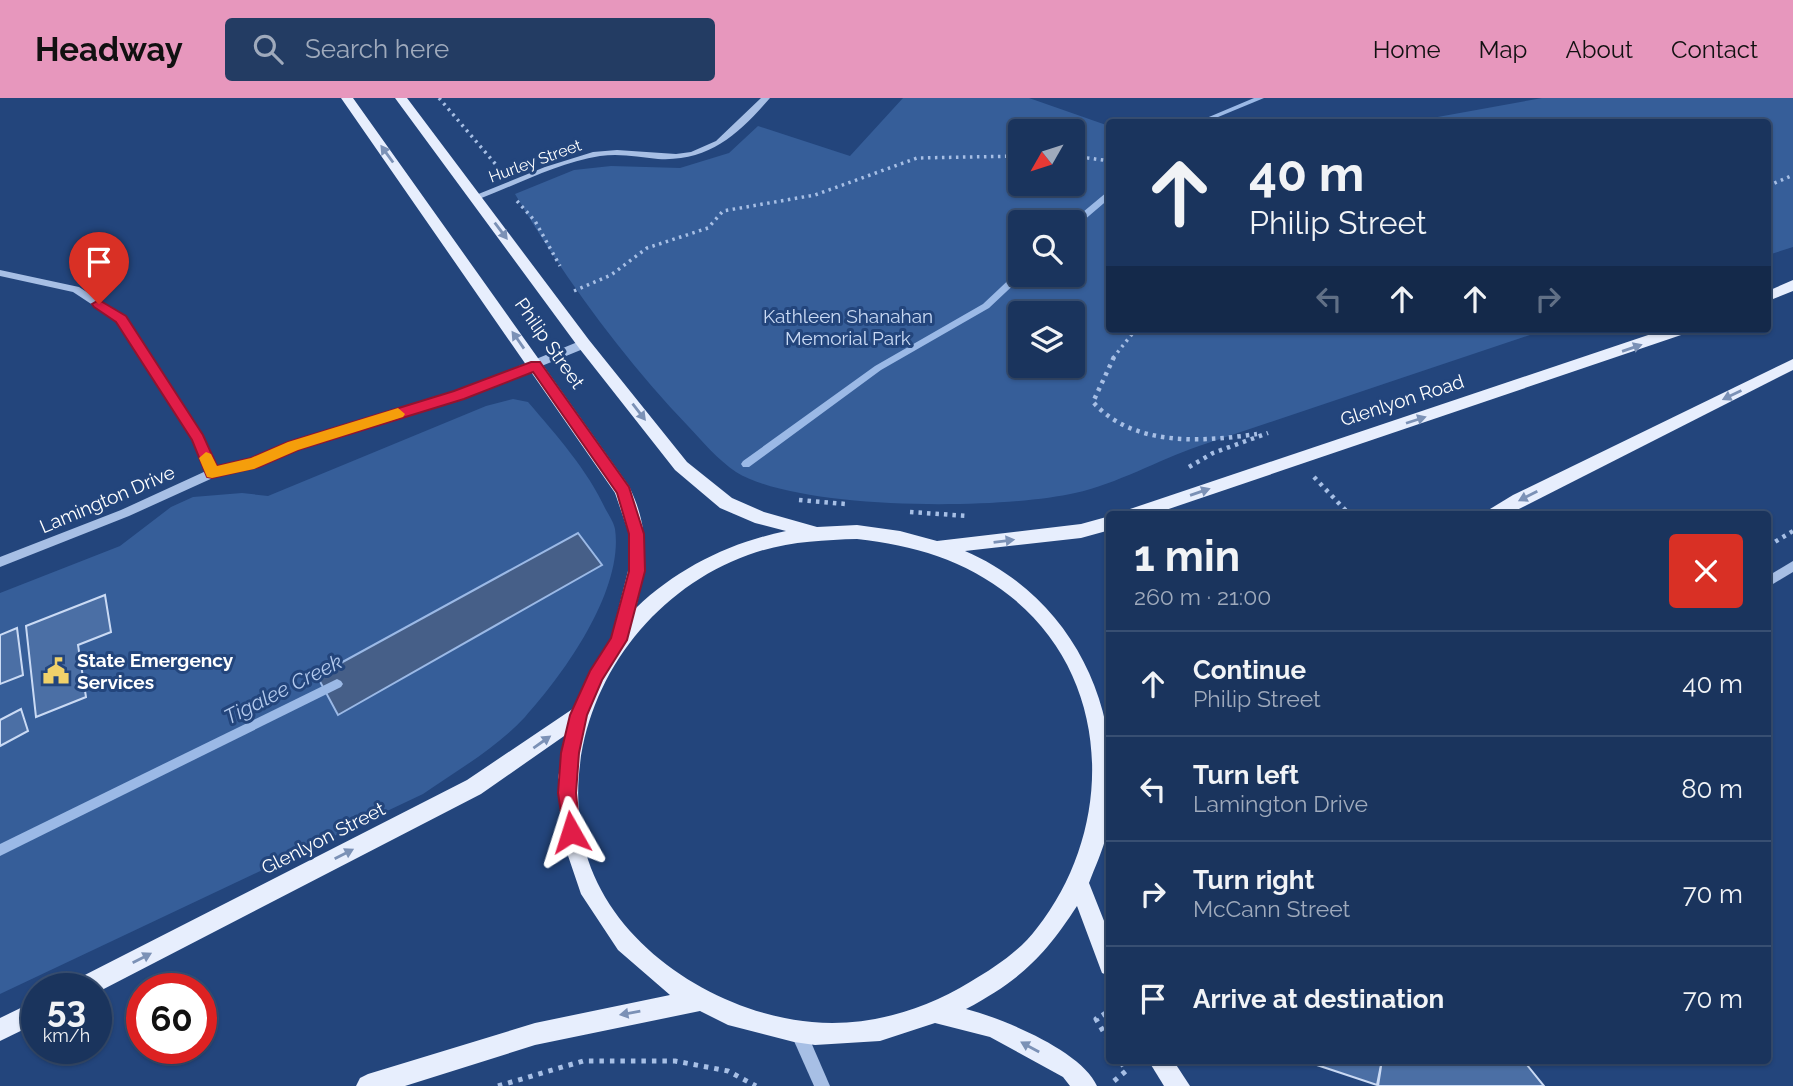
<!DOCTYPE html>
<html lang="en">
<head>
<meta charset="utf-8">
<style>
  :root { --surface:#1a345d; --page:#233c63; --text:#f1f3f6; --muted:#9faabc; --line:#384f72; --accent:#e797bd }
  body { margin:0; font-family:Raleway,sans-serif; background:var(--page); color:var(--text); height:100vh; display:flex; flex-direction:column; font-size:26px; white-space:nowrap }
  * { box-sizing:border-box; margin:0 }
  p { font-size:23px; color:var(--muted) }
  .icon { flex:none; width:38px; height:38px; fill:none; stroke:currentColor; stroke-width:2; stroke-linecap:round; stroke-linejoin:round }
  .map { position:relative; flex:1; overflow:hidden }
  .sheet { position:absolute; left:1106px; top:413px; width:665px; height:553px; display:flex; flex-direction:column; background:var(--surface); border-radius:7px; box-shadow:0 2px 5px #0004,0 0 0 2px var(--line) }
  .sheet>* { flex:none }
  .hud { position:absolute; left:1106px; top:21px; width:665px; height:214px; border-radius:7px; box-shadow:0 2px 5px #0004,0 0 0 2px var(--line); background:#1a345d; color:var(--text); overflow:hidden }
  .needle { width:46px; rotate:231deg }
  .controls { position:absolute; left:1008px; top:21px; display:grid; gap:14px }
  .controls a { display:grid; place-items:center; width:77px; height:77px; border-radius:7px; background:var(--surface); box-shadow:0 2px 5px #0004,0 0 0 2px var(--line); font-size:35px }
  .speed { position:absolute; left:21px; top:875px; display:flex; gap:14px; font-size:35px; font-weight:700; text-align:center }
  .speed>* { display:grid; place-content:center; width:91px; height:91px; border-radius:50%; background:var(--surface); box-shadow:0 2px 5px #0004,0 0 0 2px var(--line); line-height:1 }
  .speed small { font-size:18px; font-weight:400 }
  .speed .limit { border:10px solid #d22; background:#fff; color:#111 }
  .pin { position:absolute; display:grid; place-items:center; width:60px; height:60px; color:#fff; margin:-72px -30px; border-radius:50% 50% 50% 0; rotate:-45deg; box-shadow:0 0 7px #0007 }
  .pin .icon { rotate:45deg }
  .me { position:absolute; width:77px; margin:-38px; rotate:354deg; stroke-linejoin:round; filter:drop-shadow(0 0 5px #0008) }
  .turn { display:flex; align-items:center; gap:24px; height:147px; padding:0 28px; font-size:32px }
  .turn .icon { width:91px; height:91px; stroke-width:2.5 }
  .turn b { display:block; font-size:49px; line-height:60px }
  .lanes { display:flex; align-items:center; height:66px; padding:0 28px; background:#0003; justify-content:center; gap:35px; direction:ltr }
  .lanes .off { opacity:.35 }
  .round { display:grid; place-items:center; flex:none; width:74px; height:74px; border-radius:7px; background:var(--page) }
  .headline { display:flex; align-items:center; justify-content:space-between; height:119px; padding:0 28px }
  h1 { font-size:42px; font-weight:700; line-height:52px }
  ul { padding:0; list-style:none }
  li { display:flex; align-items:center; gap:21px; height:105px; padding:0 28px; border-top:2px solid var(--line) }
  li div { flex:1 }
  li b { display:block; font-size:26px }
  li em { font-style:normal }
  header { display:flex; align-items:center; gap:42px; box-sizing:border-box; height:98px; padding:0 35px; background:var(--accent); color:#111 }
  header strong { font-size:33px }
  nav { display:flex; gap:38px; margin-inline-start:auto; font-size:24px }
  .search { width:490px; height:63px; background:var(--page); display:flex; align-items:center; gap:18px; box-sizing:border-box; padding:0 24px; border-radius:7px; color:var(--muted); font-size:26px }
  .map>svg:first-child { display:block }
  .green { fill:#365e99; fill-rule:evenodd }
  .water { fill:#465f88; stroke:#9bb9e6; stroke-width:2 }
  .lines { fill:none; stroke-linecap:round; stroke-linejoin:round }
  .stream { fill:#9bb9e6; fill-rule:evenodd }
  .building { fill:#4b6fa5; stroke:#cadaf4; stroke-width:2 }
  .path-far2 { stroke:#a7bfe5; stroke-width:3.5; stroke-dasharray:2.5 4.5; stroke-linecap:butt }
  .path-far1 { stroke:#a7bfe5; stroke-width:4.5; stroke-dasharray:3.5 5; stroke-linecap:butt }
  .path { stroke:#a7bfe5; stroke-width:5; stroke-dasharray:4.5 6; stroke-linecap:butt }
  .minor { fill:#a7bfe5; fill-rule:evenodd }
  .major { fill:#e7eefd; fill-rule:evenodd }
  .oneway { fill:#7b91b6 }
  .route { fill:#e11d48; stroke:#92132f; stroke-width:2 }
  .slow { fill:#f59e0b }
  .labels { text-anchor:middle; dominant-baseline:central; stroke-width:6; stroke-linejoin:round; paint-order:stroke }
  .far-street-label { font-size:16px; fill:#fff; stroke:#23457c }
  .park-label { font-size:19px; fill:#cadaf4; stroke:#23457c }
  .street-label { font-size:19px; fill:#fff; stroke:#23457c }
  .poi-label { font-size:19px; font-weight:bold; fill:#fff; stroke:#23457c; text-anchor:start }
  .water-label { font-size:21px; font-style:italic; fill:#b2c9ed; stroke:#23457c }
</style>
</head>
<body>
<header>
<strong>Headway</strong>
<div class="search"><svg class="icon" aria-label="search" viewBox="0 0 24 24"><circle cx="10" cy="10" r="6"/><path d="M15 15l6 6"/></svg>Search here</div>
<nav><a>Home</a><a>Map</a><a>About</a><a>Contact</a></nav>
</header>
<div class="map">
<svg width="1793" height="988" viewBox="0 0 1793 988">
  <rect width="100%" height="100%" fill="#23457c"/>
  <!-- green -->
  <g class="green">
    <path d="M903 0H1029L1109 28 1110 231H1548C1431 270 1315 309 1199 348 1158 362 1117 386 1075 395 1001 412 799 413 736 374 718 362 702 343 688 328 622 259 563 178 515 96L574 72 611 68 680 70 729 55 758 28 850 58ZM1020 33H1073V86H1020ZM1020 124H1073V177H1020ZM1020 215H1073V268H1020Z"/>
    <path d="M1542 0H1793V149L1768 157V24H1410Z"/>
    <path d="M513 301 528 304C557 338 587 371 606 412 609 417 614 425 615 431 624 492 564 576 525 619 496 650 458 672 423 696L0 896V495L120 448 171 409 193 399 242 395 268 398 486 308Z"/>
  </g>
  <!-- water -->
  <path class="water" d="M578 435 602 467 338 617 317 578Z"/>
  <g class="lines">
    <!-- stream -->
    <g class="stream">
      <path d="M1254 0H1264L1206 24H1197Z"/>
      <path d="M1107 94H1110V100L1076 129H1073V124H1071Z"/>
      <path d="M1020 173V177H1024L1023 178 989 210 881 272 749 369H743L741 366 743 363 875 268 983 206 1017 174Z"/>
      <path d="M337 581 341 583 343 586 341 589 0 758V746Z"/>
    </g>
  </g>
  <!-- building -->
  <g class="building">
    <path d="M105 497 111 534 78 547 86 599 36 619 26 528Z"/>
    <path d="M17 530 23 577 0 586V537Z"/>
    <path d="M21 611 28 633 0 648V622Z"/>
    <path d="M1312 962H1382L1377 987 1311 965Z"/>
    <path d="M1382 962H1523L1544 988H1378Z"/>
  </g>
  <g class="lines">
    <!-- path-far2 -->
    <g class="path-far2">
      <path d="M439 0 498 69"/>
      <path d="M1073 58 1110 63"/>
      <path d="M1768 88 1793 77"/>
      <path d="M517 103 535 123 560 168"/>
      <path d="M574 193 611 177 647 150 708 130 723 113 815 97 917 60 1020 58"/>
      <path d="M1113 260 1136 231"/>
    </g>
    <!-- path-far1 -->
    <g class="path-far1">
      <path d="M1114 259 1093 304C1133 349 1202 344 1257 336"/>
      <path d="M1189 369 1213 355 1268 335"/>
      <path d="M1314 379 1349 416"/>
      <path d="M799 402 846 406"/>
      <path d="M910 414 968 418"/>
      <path d="M1768 448 1793 433"/>
    </g>
    <!-- path -->
    <g class="path">
      <path d="M1106 915 1096 921 1110 945"/>
      <path d="M1114 983 1126 973 1120 962"/>
      <path d="M498 988 583 963H675L728 973 756 988"/>
    </g>
    <!-- minor -->
    <g class="minor">
      <path d="M761 0H770C739 36 709 64 658 61 639 59 620 55 600 58 558 65 518 86 479 101H473L471 99 545 69 593 54 617 52 676 56 691 54 716 43Z"/>
      <path d="M0 172 79 189 125 219 202 338 215 370 252 361 289 345 455 294 580 243 584 242 589 246 588 249 463 300 297 351 258 368 215 379 129 418 0 469V459L121 412 206 373 193 342 117 223 73 194 0 178Z"/>
      <path d="M1793 463V474L1768 489V478Z"/>
      <path d="M798 926 804 928 830 988H814L790 934 792 928Z"/>
    </g>
    <!-- major -->
    <g class="major">
      <path d="M341 0H353L629 388C650 431 647 466 636 510 678 470 729 445 786 433L755 425 720 410 675 372 579 250 395 0H407L589 242 687 364 732 400 764 414 817 429 857 427 900 433 937 443 1081 426 1110 418V432L1081 440 965 453C1076 501 1129 618 1107 735 1103 752 1095 769 1089 785L1110 838V878L1102 875 1077 808C1044 859 1020 882 966 911 1002 920 1082 953 1097 988H1070L1063 979 990 939 935 925 880 943 815 947 794 944 728 927 700 913 535 947 405 988H356L360 980 368 976 535 925 670 897 618 852 581 796 562 740 558 680 567 636 481 696 96 895V891H70L73 883 467 682 574 610 611 540 628 473 629 436 615 395ZM857 441C913 447 965 462 1010 498 1114 580 1115 731 1037 830 1020 853 994 870 970 884 922 913 868 929 812 924 712 915 601 842 582 738 560 618 635 498 748 457 783 444 821 442 857 441Z"/>
      <path d="M1793 182V193L1768 203V193Z"/>
      <path d="M1666 231H1689L1687 235 1154 416H1128L1130 411Z"/>
      <path d="M1793 261V272L1509 416H1488L1490 411 1513 397Z"/>
      <path d="M37 902V925L0 943V920Z"/>
      <path d="M1148 962H1173L1190 988H1164Z"/>
    </g>
  </g>
  <!-- one-way arrows -->
  <defs><path id="oneway-solid" d="M-6-.8H1V-3.2L6.5 0L1 3.2V.8H-6Z" transform="scale(1.75)"/></defs>
  <g class="oneway">
    <use href="#oneway-solid" transform="translate(387 56) rotate(-126)"/>
    <use href="#oneway-solid" transform="translate(501 133) rotate(53)"/>
    <use href="#oneway-solid" transform="translate(518 242) rotate(-125)"/>
    <use href="#oneway-solid" transform="translate(1632 250) rotate(-19)"/>
    <use href="#oneway-solid" transform="translate(1732 297) rotate(154)"/>
    <use href="#oneway-solid" transform="translate(639 314) rotate(52)"/>
    <use href="#oneway-solid" transform="translate(1416 322) rotate(-18)"/>
    <use href="#oneway-solid" transform="translate(1200 394) rotate(-19)"/>
    <use href="#oneway-solid" transform="translate(1528 398) rotate(153)"/>
    <use href="#oneway-solid" transform="translate(1004 443) rotate(-7)"/>
    <use href="#oneway-solid" transform="translate(542 644) rotate(-35)"/>
    <use href="#oneway-solid" transform="translate(344 756) rotate(-27)"/>
    <use href="#oneway-solid" transform="translate(142 860) rotate(-27)"/>
    <use href="#oneway-solid" transform="translate(630 915) rotate(170)"/>
    <use href="#oneway-solid" transform="translate(1030 949) rotate(-151)"/>
  </g>
  <!-- route -->
  <path class="route" d="M99 202 126 218 203 337 217 368 251 360 288 344 454 293 531 264H540L629 389 644 436 645 473 627 542 602 582 587 617 579 655 576 695 580 734 578 741 571 743 565 741 558 695 561 655 570 617 590 573 611 540 629 473V436L617 395 533 274 464 301 298 352 259 369 212 380 207 379 192 342 116 224 94 209 92 206Z"/>
  <!-- slow -->
  <path class="slow" d="M398 310 405 316 403 319 298 352 254 371 212 380 207 379 199 360 206 354 211 356 217 368 251 360 288 344Z"/>
  <!-- icons -->
  <defs>
    <g id="civic-bare" transform="scale(2.1)"><path d="M-.6-6.5H3V-4.5H.6V-3L4-1V1h2V6H-6V1h2V-1L-.6-3ZM-1.2 2.5V6h2.4V2.5Z" fill="#f0d16a" stroke="#23457c" stroke-width="2.5" paint-order="stroke"/></g>
  </defs>
  <g fill-rule="evenodd">
    <use href="#civic-bare" x="56" y="573"/>
  </g>
  <g class="labels">
    <!-- far-street labels -->
    <g class="far-street-label">
      <text transform="translate(535 63) rotate(-20)">Hurley Street</text>
    </g>
    <!-- park labels -->
    <g class="park-label">
      <text x="848" y="218">Kathleen Shanahan<tspan x="848" dy="22">Memorial Park</tspan></text>
    </g>
    <!-- street labels -->
    <g class="street-label">
      <text transform="translate(550 245) rotate(55)">Philip Street</text>
      <text transform="translate(1402 302) rotate(-18)">Glenlyon Road</text>
      <text transform="translate(107 401) rotate(-23)">Lamington Drive</text>
      <text transform="translate(323 740) rotate(-27)">Glenlyon Street</text>
    </g>
    <!-- poi labels -->
    <g class="poi-label">
      <text x="77" y="562">State Emergency<tspan x="77" dy="22">Services</tspan></text>
    </g>
    <!-- water labels -->
    <g class="water-label">
      <text transform="translate(283 591) rotate(-27)">Tigalee Creek</text>
    </g>
  </g>
</svg>
<div class="controls">
<a><svg class="needle" viewBox="-14 -14 28 28"><path d="M0-13l5 13h-10z" fill="#e53935"/><path d="M0 13l5-13h-10z" fill="#9faabc"/></svg></a>
<a><svg class="icon" aria-label="search" viewBox="0 0 24 24"><circle cx="10" cy="10" r="6"/><path d="M15 15l6 6"/></svg></a>
<a><svg class="icon" aria-label="layers" viewBox="0 0 24 24"><path d="M12 4l9 5-9 5-9-5zM3 14l9 5 9-5"/></svg></a>
</div>
<div class="speed"><div>53<small>km/h</small></div><div class="limit">60</div></div>
<div class="pin" style="left:99px;top:206px;background:#d93025"><svg class="icon" aria-label="arrive" viewBox="0 0 24 24"><path d="M6 21V4h12l-3 4 3 4H6"/></svg></div>
<svg class="me" style="left:571px;top:734px" viewBox="-20 -20 40 40"><path d="M0-17L14 15 0 8-14 15z" fill="#e11d48" stroke="#fff" stroke-width="4"/></svg>
<div class="hud">
<div class="turn"><svg class="icon" aria-label="ahead" viewBox="0 0 24 24"><path d="M12 20V5M6 11l6-6 6 6"/></svg><div><b>40 m</b>Philip Street</div></div>
<div class="lanes"><svg class="icon off" aria-label="left" viewBox="0 0 24 24"><path d="M17 20v-9H6M10 6l-5 5 5 5"/></svg><svg class="icon" aria-label="ahead" viewBox="0 0 24 24"><path d="M12 20V5M6 11l6-6 6 6"/></svg><svg class="icon" aria-label="ahead" viewBox="0 0 24 24"><path d="M12 20V5M6 11l6-6 6 6"/></svg><svg class="icon off" aria-label="right" viewBox="0 0 24 24"><path d="M7 20v-9h11M14 6l5 5-5 5"/></svg></div>
</div>
<section class="sheet">
<div class="headline"><div><h1>1 min</h1><p>260 m · 21:00</p></div><a class="round" style="background:#d93025;color:#fff"><svg class="icon" aria-label="close" viewBox="0 0 24 24"><path d="M6 6l12 12M18 6L6 18"/></svg></a></div>
<ul>
<li><svg class="icon" aria-label="ahead" viewBox="0 0 24 24"><path d="M12 20V5M6 11l6-6 6 6"/></svg><div><b>Continue</b><p>Philip Street</p></div><em>40 m</em></li>
<li><svg class="icon" aria-label="left" viewBox="0 0 24 24"><path d="M17 20v-9H6M10 6l-5 5 5 5"/></svg><div><b>Turn left</b><p>Lamington Drive</p></div><em>80 m</em></li>
<li><svg class="icon" aria-label="right" viewBox="0 0 24 24"><path d="M7 20v-9h11M14 6l5 5-5 5"/></svg><div><b>Turn right</b><p>McCann Street</p></div><em>70 m</em></li>
<li><svg class="icon" aria-label="arrive" viewBox="0 0 24 24"><path d="M6 21V4h12l-3 4 3 4H6"/></svg><div><b>Arrive at destination</b></div><em>70 m</em></li>
</ul>
</section>
</div>
</body>
</html>
